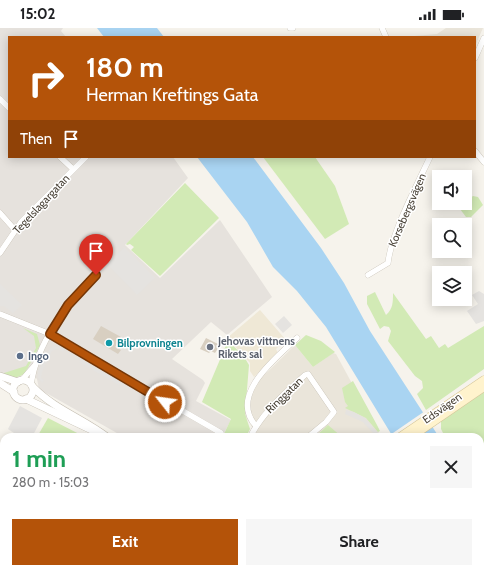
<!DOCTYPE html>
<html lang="en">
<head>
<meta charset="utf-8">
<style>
  :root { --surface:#fff; --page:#f6f6f6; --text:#202124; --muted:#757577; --accent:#b45309 }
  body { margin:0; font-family:Cabin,sans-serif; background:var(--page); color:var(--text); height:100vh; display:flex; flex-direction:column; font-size:15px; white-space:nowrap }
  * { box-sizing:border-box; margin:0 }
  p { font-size:13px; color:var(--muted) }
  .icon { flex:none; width:22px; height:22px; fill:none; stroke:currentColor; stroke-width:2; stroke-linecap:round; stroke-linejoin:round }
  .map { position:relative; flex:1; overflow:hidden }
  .details { position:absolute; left:0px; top:405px; width:484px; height:140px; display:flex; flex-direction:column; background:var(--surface); border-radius:12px 12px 0 0; box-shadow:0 2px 10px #0003 }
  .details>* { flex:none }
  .banner { position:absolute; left:8px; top:8px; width:468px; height:122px; border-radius:0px; box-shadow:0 2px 10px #0003; background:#b45309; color:#fff; overflow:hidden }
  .controls { position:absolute; left:432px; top:142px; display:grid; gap:8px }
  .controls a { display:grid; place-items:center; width:40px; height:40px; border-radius:0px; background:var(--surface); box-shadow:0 2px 10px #0003; font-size:20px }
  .pin { position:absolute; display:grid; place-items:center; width:34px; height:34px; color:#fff; margin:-41px -17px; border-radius:50% 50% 50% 0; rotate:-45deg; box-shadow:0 0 4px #0007 }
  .pin .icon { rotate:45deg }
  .me { position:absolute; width:44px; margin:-22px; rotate:300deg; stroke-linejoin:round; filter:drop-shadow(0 0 3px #0008) }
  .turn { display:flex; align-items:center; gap:14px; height:84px; padding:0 12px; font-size:18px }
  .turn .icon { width:52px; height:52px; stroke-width:2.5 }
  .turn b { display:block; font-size:28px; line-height:34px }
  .then { display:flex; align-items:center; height:38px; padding:0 12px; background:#0003; gap:8px; font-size:15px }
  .round { display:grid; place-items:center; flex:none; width:42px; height:42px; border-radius:0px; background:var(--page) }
  .head { display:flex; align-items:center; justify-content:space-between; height:68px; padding:0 12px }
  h1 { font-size:24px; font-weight:700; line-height:30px; color:#1e9e55 }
  .button { display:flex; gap:8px; margin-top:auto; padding:8px 12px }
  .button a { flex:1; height:46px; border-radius:0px; background:var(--accent); color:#fff; font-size:16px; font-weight:700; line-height:46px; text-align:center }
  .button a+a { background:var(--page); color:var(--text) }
  .status { display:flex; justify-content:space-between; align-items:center; height:28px; padding:0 20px; background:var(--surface); direction:ltr }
  .status svg { height:11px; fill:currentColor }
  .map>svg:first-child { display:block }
  .residential { fill:#eae5da }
  .industrial { fill:#e6e2dd }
  .education { fill:#efe8d6 }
  .green { fill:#d2eab5 }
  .parking { fill:#e5e3e0 }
  .water { fill:#a9d4f2 }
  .pier { fill:#f6f3ec }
  .building { fill:#d8cfc1 }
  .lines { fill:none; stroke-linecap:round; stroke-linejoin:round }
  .minor-casing { stroke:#c2bbae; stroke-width:6 }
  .tertiary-casing { stroke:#c2bbae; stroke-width:8 }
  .secondary-casing { stroke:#d6c79b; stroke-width:9 }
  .minor { stroke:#fff; stroke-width:5.5 }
  .tertiary { stroke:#fff; stroke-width:7 }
  .secondary { stroke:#fff3cd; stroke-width:8 }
  .route-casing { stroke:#753606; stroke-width:10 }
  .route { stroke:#b45309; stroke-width:7 }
  .culture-dot { fill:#0f9aa8; stroke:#fff; stroke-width:1.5 }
  .worship-dot { fill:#6b7280; stroke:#fff; stroke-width:1.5 }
  .service-dot { fill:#5c6f8a; stroke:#fff; stroke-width:1.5 }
  .labels { text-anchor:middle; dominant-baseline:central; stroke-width:3; stroke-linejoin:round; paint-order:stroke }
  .street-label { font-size:11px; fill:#4b4439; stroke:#fff }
  .worship-label { font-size:11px; font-weight:bold; fill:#5b616d; stroke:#fff; text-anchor:start }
  .culture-label { font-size:11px; font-weight:bold; fill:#0d838f; stroke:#fff; text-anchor:start }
  .service-label { font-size:11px; font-weight:bold; fill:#4e5e75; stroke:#fff; text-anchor:start }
</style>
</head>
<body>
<div class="status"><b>15:02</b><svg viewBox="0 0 49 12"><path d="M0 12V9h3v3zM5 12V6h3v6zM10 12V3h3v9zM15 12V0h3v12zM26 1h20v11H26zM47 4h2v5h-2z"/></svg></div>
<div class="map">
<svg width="484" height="545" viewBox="0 0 484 545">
  <rect width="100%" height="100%" fill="#f6f3ec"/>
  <!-- residential -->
  <g class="residential">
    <path d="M446 0H483L475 18V9H403L437 6Z"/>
    <path d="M295 317 313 339 333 325 336 326 380 407 377 409H254L256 405 245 388 247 364Z"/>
    <path d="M282 541H368L371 545H280Z"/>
  </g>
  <!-- industrial -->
  <path class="industrial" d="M0 0H63L61 3 66 9H9V129H173L188 150 125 217 160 250 220 192 272 269 227 307 211 294 172 331 203 352 205 355 196 373 231 392 222 409H124L39 361 37 351 26 340 6 347 0 344Z"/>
  <!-- education -->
  <g class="education">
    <path d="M260 282 286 312 276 321 278 325 254 349 250 343V335L227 310Z"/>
    <path d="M4 482V541H33L35 545H0V483Z"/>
  </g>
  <!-- green -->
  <g class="green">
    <path d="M263 129H315L335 158 349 196 325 211Z"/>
    <path d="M185 155 219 190 160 248 131 222 134 219 130 216 127 217 126 216Z"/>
    <path d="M473 168 478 169 483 177 471 189H466L460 181V177Z"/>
    <path d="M375 264 386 287C393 281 393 274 393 265L426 311 431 308 439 320 445 316 448 320 484 298V341L426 382 417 366 423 360 422 353 415 348 388 313 391 303 389 299 384 298 380 301 367 276V268Z"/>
    <path d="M23 300 37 306 40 317 25 345C17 352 10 349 1 346L26 338 36 320 34 308Z"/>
    <path d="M306 307 321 313 335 324 313 339 295 317Z"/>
    <path d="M227 315H230L243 327 249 337 245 386 250 401 246 409H229L224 406 231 391 202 374Z"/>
    <path d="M353 353 377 397 380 403 378 404 366 390 345 380 348 378 345 374 342 360Z"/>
    <path d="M484 364V466L480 465V409H445L441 401V392Z"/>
    <path d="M48 390 85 409H37Z"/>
    <path d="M328 397 342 409 316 408Z"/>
  </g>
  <!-- parking -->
  <g class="parking">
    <path d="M124 219 155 250 137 267 108 237Z"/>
    <path d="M0 256 22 277 13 285 4 278H0Z"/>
    <path d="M479 263 484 266V293L476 296 467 283 478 276 472 267Z"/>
    <path d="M284 288 292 297 283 305 275 296Z"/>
    <path d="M53 318 65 321 63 324 57 321 52 323 42 344 41 350 44 352 42 355 38 350V343L48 323Z"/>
    <path d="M81 331 120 354 119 357 79 334Z"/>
    <path d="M20 378 42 390 32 409H20L8 401Z"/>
    <path d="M346 382 354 384 365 390 378 405 374 406 363 394 345 386Z"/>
  </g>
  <!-- water -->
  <g class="water">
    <path d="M97 0H157L164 9H104Z"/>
    <path d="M197 129H253L321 220 344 255 370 303 439 409H393L326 299 297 263 273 239 247 194Z"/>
    <path d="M480 467 484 469V545H423V541H480Z"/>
  </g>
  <!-- pier -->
  <path class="pier" d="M425 383 435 397 417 409H391L390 407Z"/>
  <!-- building -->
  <g class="building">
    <path d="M101 298 121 309 115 319 121 322 118 326 93 311Z"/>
    <path d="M206 310 220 317 215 325 211 323 209 325 200 321Z"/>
  </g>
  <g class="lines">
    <!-- minor casing -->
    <g class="minor-casing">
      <g id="minor">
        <path d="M290 0H293"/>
        <path d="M382 0 386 9"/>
        <path d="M475 30 484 10"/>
        <path d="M0 71 9 80"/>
        <path d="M475 123 484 134"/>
        <path d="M60 129 73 141"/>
        <path d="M0 185 15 202"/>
        <path d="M0 225 21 194 86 129"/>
        <path d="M368 247 388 235C391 206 417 157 430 129"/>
        <path d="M0 286 50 306 221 405"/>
        <path d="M21 353 35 337"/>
        <path d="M31 357C37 313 67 277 96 247"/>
        <path d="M256 398C228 367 276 330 297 310"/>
        <path d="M250 409C264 383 284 366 305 347L308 346 334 384 326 394 308 409"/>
        <path d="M336 541 340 545"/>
        <path d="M321 545 323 541"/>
      </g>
    </g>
    <!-- tertiary casing -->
    <g class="tertiary-casing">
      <g id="tertiary">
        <path d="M0 348 18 354"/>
        <circle cx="23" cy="362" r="10"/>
        <path d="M0 355 14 364"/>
        <path d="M33 359C54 381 84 391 107 409"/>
        <path d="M26 371 98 405"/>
      </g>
    </g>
    <!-- secondary casing -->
    <g class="secondary-casing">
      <g id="secondary">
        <path d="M400 409 484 352"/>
        <path d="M411 409 484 359"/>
        <path d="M260 545 262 541"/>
        <path d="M268 545 271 541"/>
      </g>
    </g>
    <!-- minor -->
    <use href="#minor" class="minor"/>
    <!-- tertiary -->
    <use href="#tertiary" class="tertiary"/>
    <!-- secondary -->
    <use href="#secondary" class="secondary"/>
  </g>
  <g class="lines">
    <!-- route casing -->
    <g class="route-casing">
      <path id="route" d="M96 247 68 277 50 306 165 374"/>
    </g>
    <!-- route -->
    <use href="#route" class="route"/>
  </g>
  <!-- markers -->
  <circle class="culture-dot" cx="109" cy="315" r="4"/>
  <circle class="worship-dot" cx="210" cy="319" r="4"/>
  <circle class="service-dot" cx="20" cy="328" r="4"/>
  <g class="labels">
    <!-- street labels -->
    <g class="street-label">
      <text transform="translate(41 176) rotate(-47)">Tegelslagargatan</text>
      <text transform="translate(407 182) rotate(-67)">Korsebergsvägen</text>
      <text transform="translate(284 367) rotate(-44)">Ringgatan</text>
      <text transform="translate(442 380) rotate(-35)">Edsvägen</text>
    </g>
    <!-- worship labels -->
    <g class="worship-label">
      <text x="218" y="313">Jehovas vittnens<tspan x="218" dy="13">Rikets sal</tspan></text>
    </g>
    <!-- culture labels -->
    <g class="culture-label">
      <text x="117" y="315">Bilprovningen</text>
    </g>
    <!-- service labels -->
    <g class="service-label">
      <text x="28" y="328">Ingo</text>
    </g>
  </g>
</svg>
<div class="controls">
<a><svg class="icon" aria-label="sound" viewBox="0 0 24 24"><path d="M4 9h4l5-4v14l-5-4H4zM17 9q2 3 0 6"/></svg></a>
<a><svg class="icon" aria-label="search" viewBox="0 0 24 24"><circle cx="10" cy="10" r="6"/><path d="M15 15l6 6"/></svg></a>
<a><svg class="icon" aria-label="layers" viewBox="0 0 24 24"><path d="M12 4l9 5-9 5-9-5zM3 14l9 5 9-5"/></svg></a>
</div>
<div class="pin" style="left:96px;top:247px;background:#d93025"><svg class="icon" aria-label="arrive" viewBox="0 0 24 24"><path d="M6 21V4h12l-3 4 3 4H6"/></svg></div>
<svg class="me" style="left:165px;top:374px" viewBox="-20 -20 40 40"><circle r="17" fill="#b45309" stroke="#fff" stroke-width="3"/><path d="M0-11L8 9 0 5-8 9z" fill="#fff"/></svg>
<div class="banner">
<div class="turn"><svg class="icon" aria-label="right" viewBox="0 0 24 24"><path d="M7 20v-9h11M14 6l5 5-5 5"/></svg><div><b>180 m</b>Herman Kreftings Gata</div></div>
<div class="then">Then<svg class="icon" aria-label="arrive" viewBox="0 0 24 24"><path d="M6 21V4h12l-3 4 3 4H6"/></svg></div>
</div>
<section class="details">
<div class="head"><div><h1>1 min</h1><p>280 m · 15:03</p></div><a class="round"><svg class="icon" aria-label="close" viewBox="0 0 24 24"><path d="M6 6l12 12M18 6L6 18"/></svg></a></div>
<div class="button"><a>Exit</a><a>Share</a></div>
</section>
</div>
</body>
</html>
